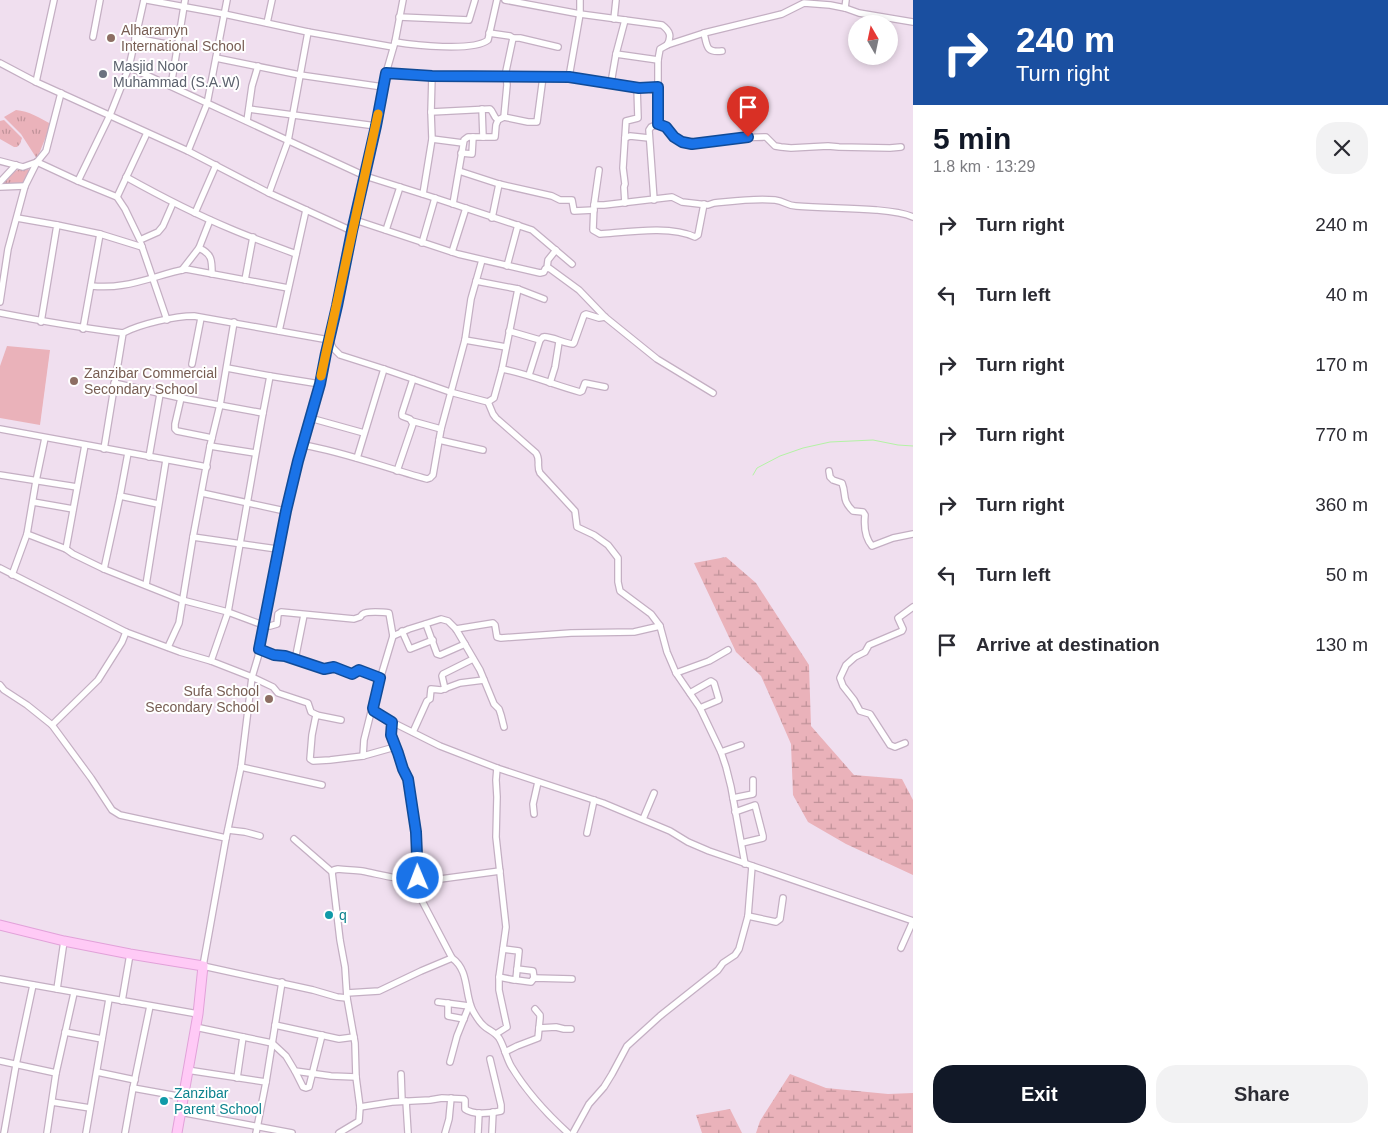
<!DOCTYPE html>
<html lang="en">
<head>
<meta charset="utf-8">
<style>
  :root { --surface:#fff; --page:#f2f2f3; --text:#2b2b33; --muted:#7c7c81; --accent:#111827 }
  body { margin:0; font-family:Helvetica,sans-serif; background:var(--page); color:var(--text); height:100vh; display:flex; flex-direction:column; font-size:19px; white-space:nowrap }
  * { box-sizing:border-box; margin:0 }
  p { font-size:16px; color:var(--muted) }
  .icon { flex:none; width:28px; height:28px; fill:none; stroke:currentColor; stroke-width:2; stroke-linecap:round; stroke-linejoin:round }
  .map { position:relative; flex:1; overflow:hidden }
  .panel { display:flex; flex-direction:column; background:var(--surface); width:475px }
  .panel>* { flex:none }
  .banner { background:#1a4fa0; color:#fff; overflow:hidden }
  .needle { width:32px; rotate:351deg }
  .fabs { position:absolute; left:848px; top:15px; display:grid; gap:10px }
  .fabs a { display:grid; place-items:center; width:50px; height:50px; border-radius:50%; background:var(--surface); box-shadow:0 2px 8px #0003; font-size:25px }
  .pin { position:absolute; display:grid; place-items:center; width:42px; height:42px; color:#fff; margin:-51px -21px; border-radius:50% 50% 50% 0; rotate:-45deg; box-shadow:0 0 5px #0007 }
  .pin .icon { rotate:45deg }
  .me { position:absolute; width:55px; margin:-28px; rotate:359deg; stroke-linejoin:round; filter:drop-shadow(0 0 4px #0008) }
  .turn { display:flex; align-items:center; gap:18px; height:105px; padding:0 20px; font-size:22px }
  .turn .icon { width:65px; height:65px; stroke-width:2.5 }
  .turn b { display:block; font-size:35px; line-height:42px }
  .round { display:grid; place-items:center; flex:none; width:52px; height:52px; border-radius:20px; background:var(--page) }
  .overview { display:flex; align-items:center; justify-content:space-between; height:85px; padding:0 20px }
  h1 { font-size:30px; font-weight:700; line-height:38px; color:var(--accent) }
  .button { display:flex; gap:10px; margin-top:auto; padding:10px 20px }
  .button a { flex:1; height:58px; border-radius:20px; background:var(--accent); color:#fff; font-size:20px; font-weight:700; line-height:58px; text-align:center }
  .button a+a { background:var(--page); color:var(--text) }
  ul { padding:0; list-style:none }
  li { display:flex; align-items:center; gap:15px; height:70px; padding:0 20px }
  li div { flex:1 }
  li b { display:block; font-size:19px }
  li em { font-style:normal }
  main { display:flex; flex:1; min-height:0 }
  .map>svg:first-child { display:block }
  .residential { fill:#f0dfef; fill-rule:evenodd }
  .grass { fill:url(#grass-tufts) }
  .wetland { fill:url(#wetland-marsh) }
  .park { fill:#eab2ba }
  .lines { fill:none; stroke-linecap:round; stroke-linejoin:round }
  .stream { stroke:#b4f3a5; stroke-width:1 }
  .street-casing { stroke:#c4afc3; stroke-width:8 }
  .secondary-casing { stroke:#e2a1d9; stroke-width:11 }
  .street { stroke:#fff; stroke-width:5.5 }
  .secondary { stroke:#ffcaf6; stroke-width:9 }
  .route-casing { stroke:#114b97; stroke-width:12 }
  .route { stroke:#1a73e8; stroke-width:9 }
  .slow { stroke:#f59e0b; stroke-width:9 }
  .education-dot { fill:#8d6e63; stroke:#fff; stroke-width:2 }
  .worship-dot { fill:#6b7280; stroke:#fff; stroke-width:2 }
  .culture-dot { fill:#0f9aa8; stroke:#fff; stroke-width:2 }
  .labels { text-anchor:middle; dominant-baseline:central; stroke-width:4; stroke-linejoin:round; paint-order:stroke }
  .education-label { font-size:14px; fill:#785e54; stroke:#fff; text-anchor:start }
  .worship-label { font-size:14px; fill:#5b616d; stroke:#fff; text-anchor:start }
  .culture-label { font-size:14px; fill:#0d838f; stroke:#fff; text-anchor:start }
</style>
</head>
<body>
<main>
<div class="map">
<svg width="913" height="1133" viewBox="0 0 913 1133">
  <defs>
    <pattern id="grass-tufts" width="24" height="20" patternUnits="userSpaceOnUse" patternTransform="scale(1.25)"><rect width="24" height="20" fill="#eab2ba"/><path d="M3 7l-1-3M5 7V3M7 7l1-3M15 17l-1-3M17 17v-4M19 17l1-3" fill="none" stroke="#c09299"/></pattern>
    <pattern id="wetland-marsh" width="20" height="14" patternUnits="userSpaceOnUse" patternTransform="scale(1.25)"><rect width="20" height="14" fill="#eab2ba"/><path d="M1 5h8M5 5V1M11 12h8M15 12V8" fill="none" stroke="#c09299"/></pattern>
  </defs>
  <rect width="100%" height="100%" fill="#f5eaf4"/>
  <!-- residential -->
  <path class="residential" d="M0 0H913V1133H0ZM856 24H889V56H856Z"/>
  <!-- grass -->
  <g class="grass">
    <path d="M16 110C29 111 40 118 51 124L37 159 21 134 4 117Z"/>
    <path d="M4 120 22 138 20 144 17 147H14L0 139V121Z"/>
    <path d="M24 168 28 169 30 171 25 182 22 184H0L15 171Z"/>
  </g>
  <!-- wetland -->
  <g class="wetland">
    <path d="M726 557 756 583 809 665 811 726 854 775 902 779 913 800V875L846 844 808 822 793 795 791 744 778 714 761 676 736 652 694 563Z"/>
    <path d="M790 1074 826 1088 888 1094 913 1093V1133H756L760 1121Z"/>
    <path d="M730 1109 742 1133H702L696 1115Z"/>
  </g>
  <!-- park -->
  <path class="park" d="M7 346 50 350 40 425 0 418V366Z"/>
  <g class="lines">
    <!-- stream -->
    <path class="stream" d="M753 475 757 468 780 456 803 448 830 442 873 440 898 445 913 446"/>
    <!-- street casing -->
    <g class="street-casing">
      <g id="street">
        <path d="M147 0 224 14 308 32 393 47"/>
        <path d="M505 0 580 14 662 25C670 31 672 36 667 45"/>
        <path d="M846 0 845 8 830 5 804 3 782 14 704 33 667 45 660 49 658 60V124C670 129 672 138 684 142 697 146 710 141 723 139 737 138 752 137 766 137L775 146 781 147 791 148 828 146 839 147 890 148 901 147"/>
        <path d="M845 8 859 13 913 22"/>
        <path d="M399 17 469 20 475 0"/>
        <path d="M614 19 616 0"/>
        <path d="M267 23 272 0"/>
        <path d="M704 33C707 46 706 53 722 51"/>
        <path d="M93 37 100 0"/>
        <path d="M135 38 177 46"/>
        <path d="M513 38H520L558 47"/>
        <path d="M395 42C413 45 473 52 488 40L497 0"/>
        <path d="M616 54 658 60"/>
        <path d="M216 58 300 75 383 87"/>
        <path d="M0 63 36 82 188 151 269 193 352 231"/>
        <path d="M129 67 365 176 435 198 532 230 572 264"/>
        <path d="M386 73 432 76 569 77 639 87H658"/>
        <path d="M569 77 580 14V0"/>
        <path d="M36 82 54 0"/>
        <path d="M611 83 616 54 625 20"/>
        <path d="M171 86 185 0"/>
        <path d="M249 109 376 126"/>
        <path d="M482 109 483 137"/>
        <path d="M431 112 490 109C494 112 493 117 498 120"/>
        <path d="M504 117 528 122H537L543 77"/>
        <path d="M247 121 252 86 258 66"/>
        <path d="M625 138 630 136 649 138"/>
        <path d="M432 139 463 143"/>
        <path d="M188 151 207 104 227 0"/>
        <path d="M461 153 472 154 473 137"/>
        <path d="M0 161 23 167 37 162"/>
        <path d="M37 162 78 181 117 197 125 209 140 240 158 232 163 226 173 203"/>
        <path d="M599 170 594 205H604L672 197 682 202 708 205 714 203C734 201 754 198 775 200 785 201 787 206 796 206 822 208 849 208 876 210 888 211 902 212 913 217"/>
        <path d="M459 171 499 184 552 196 560 200H572L574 211 594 210"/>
        <path d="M126 177C160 196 195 214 231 229 252 238 275 246 296 254"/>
        <path d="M78 181 110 115 129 67 144 0"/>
        <path d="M0 182 16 165"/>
        <path d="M0 187 25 186"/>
        <path d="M269 193 288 141 308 32"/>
        <path d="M423 194 432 139 431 112 432 76"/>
        <path d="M117 197 147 133"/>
        <path d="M654 200 649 130 651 127 658 124"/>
        <path d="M625 203 624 187 625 184 623 168 626 121 638 118 637 87"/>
        <path d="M453 204 464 140 468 137H495L496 125 498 120 504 117 507 85 506 71 513 38 510 36 489 33"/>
        <path d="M594 205 593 230 600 234C627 232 671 225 695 237L698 235 704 204"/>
        <path d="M195 213 216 165"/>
        <path d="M17 218 57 225 41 322"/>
        <path d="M492 218 499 184"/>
        <path d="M355 220 458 254 540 273 544 272 545 269 549 268 579 290 605 317 657 359 713 393"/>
        <path d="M57 225 100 234 142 247"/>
        <path d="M386 230 400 187"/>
        <path d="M422 243 435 198"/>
        <path d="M141 244 167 320"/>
        <path d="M199 248C212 254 212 260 212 274"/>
        <path d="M452 252 466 208"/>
        <path d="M507 266 518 225"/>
        <path d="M547 268 548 260 556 250"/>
        <path d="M182 270 199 248 210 220"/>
        <path d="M245 280 253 237"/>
        <path d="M476 281 518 289 502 369"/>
        <path d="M91 286C102 287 112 287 123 285 144 282 165 273 186 269L288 288"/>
        <path d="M518 289 544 299"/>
        <path d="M0 302 8 249 25 186 37 162 46 151 61 93"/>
        <path d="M0 313C41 321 82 328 123 333"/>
        <path d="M83 329 100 234"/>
        <path d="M279 331 306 210"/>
        <path d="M509 331 540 340"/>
        <path d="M329 340 333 348 340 355 384 369"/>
        <path d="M465 340 506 347"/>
        <path d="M192 364 201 318"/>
        <path d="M227 368 270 376"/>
        <path d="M529 375 540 340C541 339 542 338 543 337 548 335 566 344 573 344L574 343 584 315 586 314 599 318 605 317"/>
        <path d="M114 383 181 398 263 413 270 376 320 384"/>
        <path d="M550 383 555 367 559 342"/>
        <path d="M181 398 175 424V429L177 431 212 438"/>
        <path d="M488 402 493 414 496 418 536 453C541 460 536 466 540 473L575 511 577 527 594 535 608 545 618 558V582L620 591 651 614 660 626 667 652 676 673 700 708 721 752 726 767 731 787 745 864"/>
        <path d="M310 418 364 433"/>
        <path d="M412 421 441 429"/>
        <path d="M0 429 207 467"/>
        <path d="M439 440 483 450"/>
        <path d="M303 445C345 452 385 468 427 479L430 478 433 475 441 429 465 340 471 299 482 260"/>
        <path d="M210 446 255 453"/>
        <path d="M104 449 123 333C140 324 175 316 194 316L329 340"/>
        <path d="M149 457 160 394"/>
        <path d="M357 458 384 369 413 379"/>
        <path d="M397 471 413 424 410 419 402 416V413L413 379 450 392 488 402 494 398 502 369C529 374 554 385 580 392L582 391 585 383 605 387"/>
        <path d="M829 471 830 477 833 480 842 483C847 496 841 499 853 511L863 512 865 515C864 525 865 538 872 546L893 538 913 534"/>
        <path d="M0 475 77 487"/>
        <path d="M202 493 285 511"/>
        <path d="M120 496 158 504"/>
        <path d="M33 502 73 509"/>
        <path d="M27 534 66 549 73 554 104 569 182 600 228 612 263 625 270 626 277 624 278 614 281 612 354 619 360 617C361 616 362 614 363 614 366 611 384 612 389 613L393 636 375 696 364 740 363 756 395 747"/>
        <path d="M193 537 277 549"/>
        <path d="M66 549 85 445"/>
        <path d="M0 568 126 632 180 652 211 661 252 677 273 687 278 693 308 703 311 712 317 715"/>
        <path d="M104 569 120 496 128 453"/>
        <path d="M12 575 27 534 36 481 45 438"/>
        <path d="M146 585 166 460"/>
        <path d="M426 624 437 654 440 655 465 644"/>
        <path d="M456 629 493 623 495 625 497 637 501 638 571 633 634 632 660 626"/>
        <path d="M402 631 410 649 433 640"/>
        <path d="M393 636 409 629 441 619 448 621 456 629 480 670 494 704 499 709 501 715 504 727"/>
        <path d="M168 647 179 623 193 537 210 446 220 405 234 322"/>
        <path d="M259 649C271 655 283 656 295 660L304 615"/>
        <path d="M295 660 323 669 334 667 352 674 359 670 380 678"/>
        <path d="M211 661 228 612 263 413"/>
        <path d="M676 673 709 661 728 650"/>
        <path d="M0 685 4 690 27 705 52 725 91 778 112 810 120 815 226 838"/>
        <path d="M445 689 442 676 443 674 473 659"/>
        <path d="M690 693 711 681 714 683 719 700 700 708"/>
        <path d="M373 708 374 711 392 722 440 746 497 768 603 803 670 831 688 842 709 851 913 921"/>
        <path d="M341 720 316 715 312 735 310 759 313 761 330 760 363 756"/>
        <path d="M392 722 391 735 398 753 403 769 408 779 416 832 418 864V891L420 897 452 958C470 971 464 994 473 1011 476 1016 479 1022 484 1026 488 1030 495 1032 499 1038 504 1046 506 1057 511 1066 526 1091 546 1113 568 1133"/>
        <path d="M52 725 98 680 122 642 126 632"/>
        <path d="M413 732 427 701 430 699 431 689 441 690 460 683 484 680"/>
        <path d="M905 743 895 747 890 745 870 714 860 711 854 700 843 686 840 678 846 665 855 657 865 652 869 645 902 631 903 629 898 618 913 607"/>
        <path d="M721 752 741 745"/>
        <path d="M241 767 322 785"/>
        <path d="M733 798 753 794V780"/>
        <path d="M735 812 755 805 763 836V838L742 843"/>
        <path d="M534 814 533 804 538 782"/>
        <path d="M643 819 654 793"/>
        <path d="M228 830 245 832 260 836"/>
        <path d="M587 833 594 800"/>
        <path d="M294 839 332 872 340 940 345 967 347 998 355 1043 356 1077 360 1107 359 1121 339 1133"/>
        <path d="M332 872 334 870 338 869C346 870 354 870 362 871 383 875 395 880 418 878"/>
        <path d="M418 882 500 871"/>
        <path d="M748 916 776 922 780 919 783 898"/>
        <path d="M901 948 913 921"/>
        <path d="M517 969 533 971 534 978"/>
        <path d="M499 977 514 980 516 979 519 951 503 949"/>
        <path d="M0 979 198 1014"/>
        <path d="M516 980 531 982 534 978 572 979"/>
        <path d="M57 989 64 941"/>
        <path d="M347 993 379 991 421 971 452 958"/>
        <path d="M347 998 337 997 313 990 203 966 226 838 241 767 252 677 258 657 277 549 298 461 320 384 326 353 337 306 352 231 376 126 386 73 395 42 403 0"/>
        <path d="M122 1001 130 954"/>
        <path d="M438 1002 469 1006"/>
        <path d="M448 1003V1016L464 1019"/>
        <path d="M275 1025 339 1039 354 1037"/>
        <path d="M195 1027 272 1043 286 1056 295 1071 331 1076 356 1077"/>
        <path d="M539 1028 556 1027 564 1029H571"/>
        <path d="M65 1032 102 1039"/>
        <path d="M496 1034 507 1027 499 990V977L506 927 496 837 497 797 496 780 497 768"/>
        <path d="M505 1052 517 1046 538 1038 540 1018V1015L535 1009"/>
        <path d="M0 1061 56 1073"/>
        <path d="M450 1062 457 1036 469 1006 470 1005"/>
        <path d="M187 1070 266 1082"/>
        <path d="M295 1071 303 1087 306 1088 309 1087 322 1035"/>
        <path d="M97 1072 135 1080"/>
        <path d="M401 1074 402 1101"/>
        <path d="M237 1078 243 1037"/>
        <path d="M133 1088 183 1097"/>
        <path d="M406 1101 408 1133"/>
        <path d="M52 1102 90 1108"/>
        <path d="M360 1107 392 1102 430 1100 442 1098 464 1099 465 1100V1109C474 1116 491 1113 501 1111V1105L490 1059"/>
        <path d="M180 1112 292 1133"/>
        <path d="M4 1133 16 1065 33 985"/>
        <path d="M47 1133 56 1073 74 993"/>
        <path d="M86 1133 109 999"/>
        <path d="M125 1133 133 1088 150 1006"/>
        <path d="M256 1133 266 1082 282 982"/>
        <path d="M445 1133 449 1119 451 1098"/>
        <path d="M478 1133 479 1113"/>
        <path d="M492 1133 493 1112"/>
        <path d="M573 1133 589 1104 604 1087 612 1074 627 1046 660 1016 718 970 723 963 735 955 739 949 748 916 752 866"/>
      </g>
    </g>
    <!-- secondary casing -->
    <g class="secondary-casing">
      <path id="secondary" d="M0 925 64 941 130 954 203 966 198 1014 177 1133"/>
    </g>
    <!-- street -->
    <use href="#street" class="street"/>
    <!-- secondary -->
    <use href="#secondary" class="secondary"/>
  </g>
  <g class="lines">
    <!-- route casing -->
    <g class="route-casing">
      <path id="route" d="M418 878 416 832 408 779 403 769 398 753 391 735 392 722 374 711 373 708 380 678 359 670 352 674 334 667 324 669 285 656 274 655 259 649 286 511 298 461 320 384 326 353 337 306 352 231 376 126 386 73 432 76 569 77 639 88 658 87V124L666 127 674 137 682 142 692 144 748 137"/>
    </g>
    <!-- route -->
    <use href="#route" class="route"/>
    <!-- slow -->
    <path class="slow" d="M321 376 378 114"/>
  </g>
  <!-- markers -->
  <g class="education-dot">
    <circle cx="111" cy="38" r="5"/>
    <circle cx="74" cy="381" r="5"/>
    <circle cx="269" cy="699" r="5"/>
  </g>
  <circle class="worship-dot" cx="103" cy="74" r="5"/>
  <g class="culture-dot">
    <circle cx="329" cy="915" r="5"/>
    <circle cx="164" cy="1101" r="5"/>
  </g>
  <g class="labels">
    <!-- education labels -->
    <g class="education-label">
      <text x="121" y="30">Alharamyn<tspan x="121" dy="16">International School</tspan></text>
      <text x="84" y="373">Zanzibar Commercial<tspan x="84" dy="16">Secondary School</tspan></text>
      <text x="259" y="691" text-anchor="end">Sufa School<tspan x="259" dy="16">Secondary School</tspan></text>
    </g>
    <!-- worship labels -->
    <g class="worship-label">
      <text x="113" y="66">Masjid Noor<tspan x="113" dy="16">Muhammad (S.A.W)</tspan></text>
    </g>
    <!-- culture labels -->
    <g class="culture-label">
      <text x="339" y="915">q</text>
      <text x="174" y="1093">Zanzibar<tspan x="174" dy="16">Parent School</tspan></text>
    </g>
  </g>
</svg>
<div class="fabs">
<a><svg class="needle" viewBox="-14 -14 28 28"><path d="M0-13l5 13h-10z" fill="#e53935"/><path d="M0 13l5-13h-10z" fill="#7c7c81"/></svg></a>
</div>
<div class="pin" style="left:748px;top:137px;background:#d93025"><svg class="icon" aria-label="arrive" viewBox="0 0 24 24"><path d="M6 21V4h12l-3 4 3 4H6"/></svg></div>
<svg class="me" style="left:418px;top:878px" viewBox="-20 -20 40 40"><circle r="17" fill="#1a73e8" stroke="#fff" stroke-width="3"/><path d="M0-11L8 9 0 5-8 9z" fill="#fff"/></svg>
</div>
<section class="panel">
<div class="banner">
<div class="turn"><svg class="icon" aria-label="right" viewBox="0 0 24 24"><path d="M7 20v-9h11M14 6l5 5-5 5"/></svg><div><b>240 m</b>Turn right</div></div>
</div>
<div class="overview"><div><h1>5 min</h1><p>1.8 km · 13:29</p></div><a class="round"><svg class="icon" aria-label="close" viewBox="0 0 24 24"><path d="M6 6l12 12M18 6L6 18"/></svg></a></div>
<ul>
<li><svg class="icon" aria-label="right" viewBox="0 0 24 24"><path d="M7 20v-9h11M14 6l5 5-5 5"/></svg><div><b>Turn right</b></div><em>240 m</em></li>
<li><svg class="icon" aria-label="left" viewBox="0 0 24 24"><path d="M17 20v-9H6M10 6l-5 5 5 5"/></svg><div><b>Turn left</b></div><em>40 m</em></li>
<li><svg class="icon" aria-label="right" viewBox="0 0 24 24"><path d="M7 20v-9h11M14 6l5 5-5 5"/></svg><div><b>Turn right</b></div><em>170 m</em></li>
<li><svg class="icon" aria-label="right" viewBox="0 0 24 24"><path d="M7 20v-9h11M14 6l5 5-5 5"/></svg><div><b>Turn right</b></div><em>770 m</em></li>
<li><svg class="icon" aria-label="right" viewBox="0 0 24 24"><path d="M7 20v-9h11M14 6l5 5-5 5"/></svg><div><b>Turn right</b></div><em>360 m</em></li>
<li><svg class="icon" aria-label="left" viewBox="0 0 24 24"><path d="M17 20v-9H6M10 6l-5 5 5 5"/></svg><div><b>Turn left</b></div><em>50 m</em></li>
<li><svg class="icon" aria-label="arrive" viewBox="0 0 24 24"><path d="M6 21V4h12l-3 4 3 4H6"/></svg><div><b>Arrive at destination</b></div><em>130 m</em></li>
</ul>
<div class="button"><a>Exit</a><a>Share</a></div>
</section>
</main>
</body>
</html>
